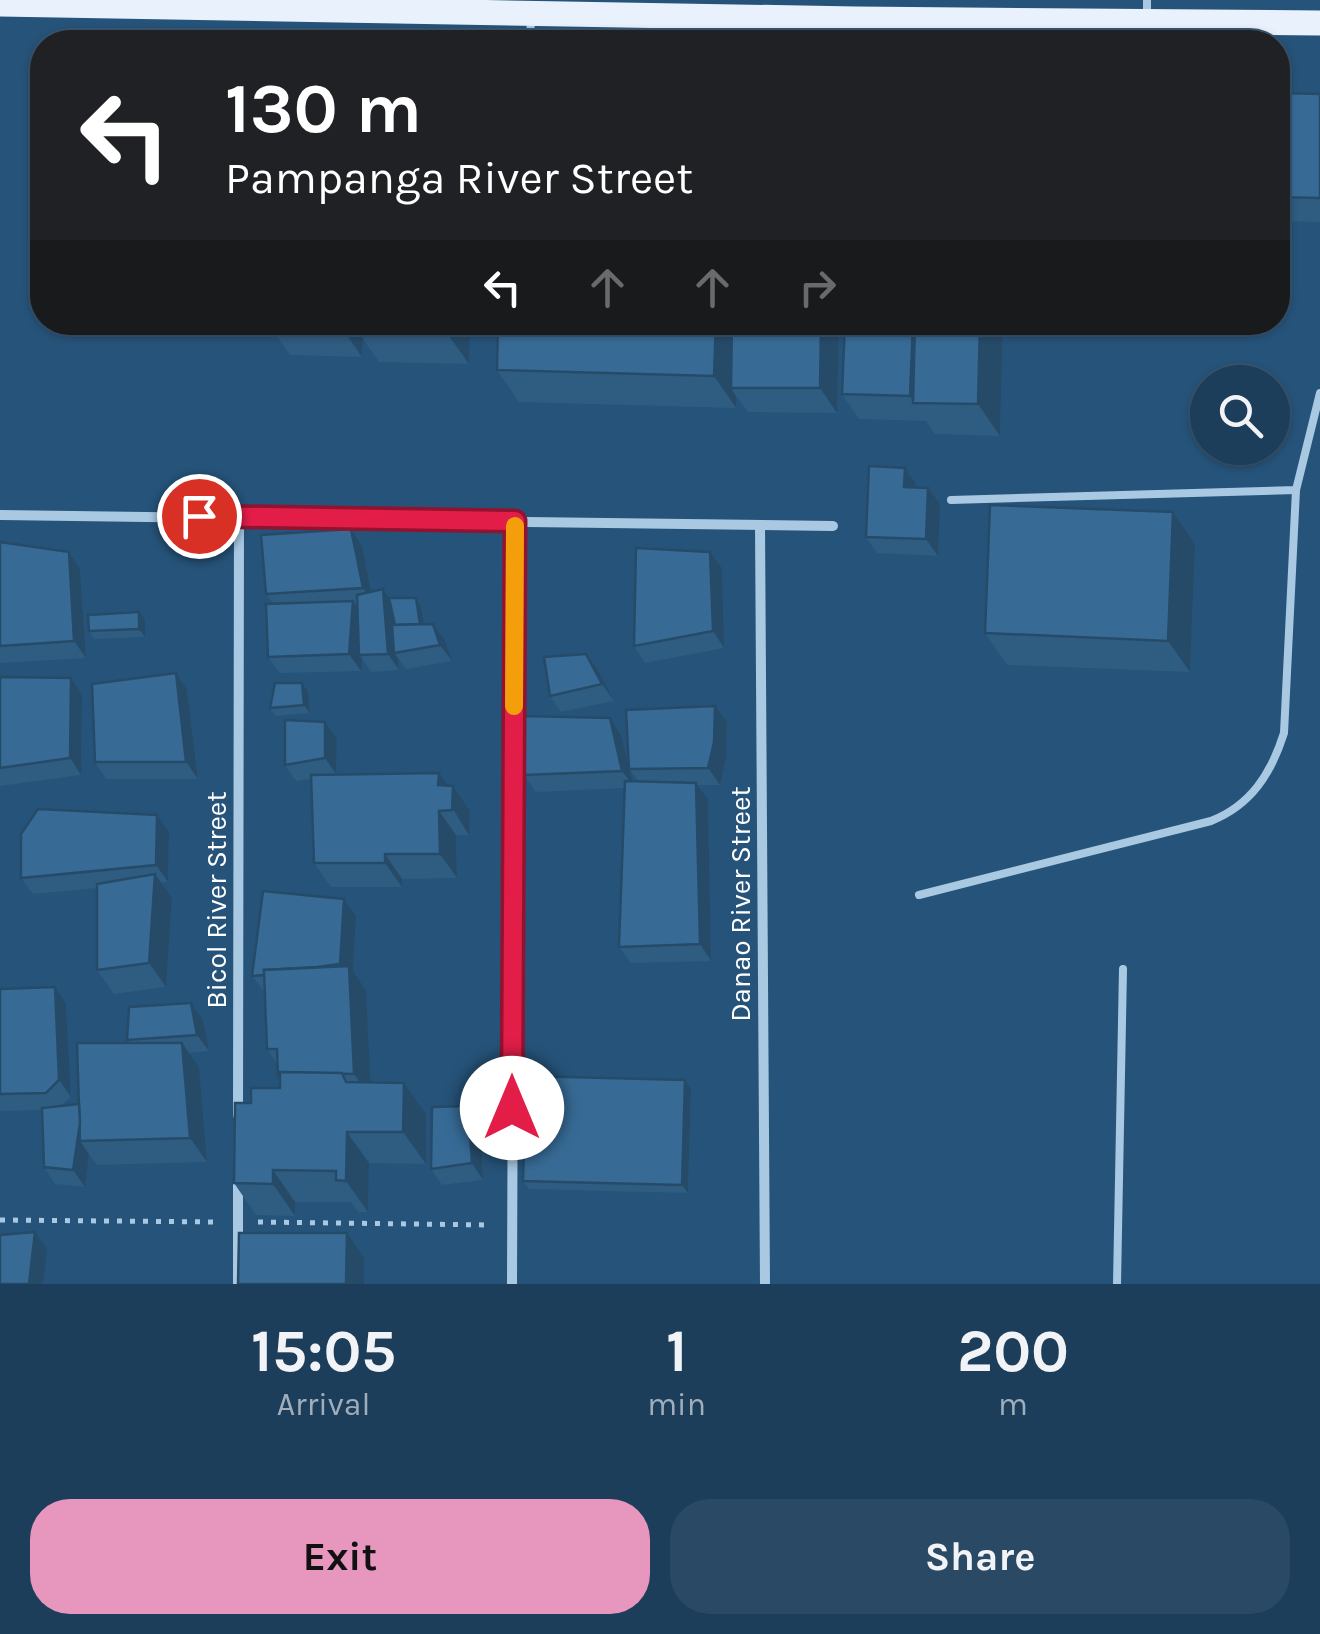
<!DOCTYPE html>
<html lang="en">
<head>
<meta charset="utf-8">
<style>
  :root { --surface:#1c3e5b; --page:#294964; --text:#f1f3f6; --muted:#a0aebb; --line:#3a5771; --accent:#e797bd }
  body { margin:0; font-family:Karla,sans-serif; background:var(--page); color:var(--text); height:100vh; display:flex; flex-direction:column; font-size:38px; white-space:nowrap }
  * { box-sizing:border-box; margin:0 }
  p { font-size:32px; color:var(--muted) }
  .icon { flex:none; width:55px; height:55px; fill:none; stroke:currentColor; stroke-width:2; stroke-linecap:round; stroke-linejoin:round }
  .map { position:relative; height:1284px; overflow:hidden }
  .details { display:flex; flex-direction:column; background:var(--surface); flex:1 }
  .details>* { flex:none }
  .banner { position:absolute; left:30px; top:30px; width:1260px; height:305px; border-radius:40px; box-shadow:0 2px 8px #0004,0 0 0 2px var(--line); background:#202124; color:#fff; overflow:hidden }
  .buttons { position:absolute; left:1190px; top:365px; display:grid; gap:20px }
  .buttons a { display:grid; place-items:center; width:100px; height:100px; border-radius:50%; background:var(--surface); box-shadow:0 2px 8px #0004,0 0 0 2px var(--line); font-size:50px }
  .pin { position:absolute; display:grid; place-items:center; width:85px; height:85px; color:#fff; margin:-42px; border:5px solid #fff; border-radius:50%; box-shadow:0 2px 10px #0007 }
  .me { position:absolute; width:110px; margin:-55px; rotate:0deg; stroke-linejoin:round; filter:drop-shadow(0 0 8px #0008) }
  .turn { display:flex; align-items:center; gap:35px; height:210px; padding:0 30px; font-size:45px }
  .turn .icon { width:130px; height:130px; stroke-width:2.5 }
  .turn b { display:block; font-size:70px; line-height:85px }
  .lanes { display:flex; align-items:center; height:95px; padding:0 30px; background:#0003; justify-content:center; gap:50px; direction:ltr }
  .lanes .off { opacity:.35 }
  .eta { display:flex; justify-content:space-evenly; align-items:center; height:170px; text-align:center }
  .eta b { font-size:60px; font-weight:700; line-height:70px }
  .action { display:flex; gap:20px; margin-top:auto; padding:20px 30px }
  .action a { flex:1; height:115px; border-radius:40px; background:var(--accent); color:#111; font-size:40px; font-weight:700; line-height:115px; text-align:center }
  .action a+a { background:var(--page); color:var(--text) }
  .map>svg:first-child { display:block }
  .lines { fill:none; stroke-linecap:round; stroke-linejoin:round }
  .path { stroke:#a9c9e3; stroke-width:5; stroke-dasharray:5 8; stroke-linecap:butt }
  .service { stroke:#a9c9e3; stroke-width:8 }
  .minor { stroke:#a9c9e3; stroke-width:10 }
  .primary { stroke:#e9f2fc; stroke-width:25 }
  .wall { fill:#2f5c81; fill-rule:evenodd }
  .shaded-wall { fill:#264b69 }
  .building { fill:#376b96; stroke:#264b69; stroke-width:2.5 }
  .route-casing { stroke:#92132f; stroke-width:25 }
  .route { stroke:#e11d48; stroke-width:18 }
  .slow { stroke:#f59e0b; stroke-width:18 }
  .labels { text-anchor:middle; dominant-baseline:central; stroke-width:10; stroke-linejoin:round; paint-order:stroke }
  .street-label { font-size:28px; fill:#fff; stroke:#265379 }
</style>
</head>
<body>
<div class="map">
<svg width="1320" height="1284" viewBox="0 0 1320 1284">
  <rect width="100%" height="100%" fill="#265379"/>
  <g class="lines">
    <!-- path -->
    <g class="path">
      <path d="M0 1220 217 1222"/>
      <path d="M258 1222 492 1225"/>
    </g>
    <!-- service -->
    <g class="service">
      <path d="M1147 16V0"/>
      <path d="M530 42 531 17"/>
      <path d="M951 500 1296 490 1320 393"/>
      <path d="M919 895 1211 821C1251 805 1271 774 1284 733L1296 490"/>
      <path d="M1117 1284 1123 969"/>
    </g>
    <!-- minor -->
    <g class="minor">
      <path d="M0 515 833 526"/>
      <path d="M760 525 765 1284"/>
      <path d="M238 1115 239 516"/>
      <path d="M238 1284V1177"/>
      <path d="M512 1284 515 521"/>
    </g>
    <!-- primary -->
    <path class="primary" d="M0 4 856 19 1320 23"/>
  </g>
  <!-- wall -->
  <g class="wall">
    <path d="M1278 93 1320 94V222L1278 221Z"/>
    <path d="M470 322 469 364 379 362 363 339 362 357 290 355 268 323Z"/>
    <path d="M839 322 837 413 748 412 736 396V408L519 402 497 370Z"/>
    <path d="M1003 322 1000 436 935 434 926 421 859 419 842 394Z"/>
    <path d="M916 484V487L940 504 938 556 877 553 866 537Z"/>
    <path d="M1173 512 1195 544 1190 672 1007 665 985 633Z"/>
    <path d="M351 529 362 546 372 592 389 598H416L421 607 424 624H433L445 640 452 661 406 669 398 658 399 670 371 672 362 658 361 671 280 673 268 657 273 603 266 594Z"/>
    <path d="M0 542 69 552 80 569 86 658 0 663Z"/>
    <path d="M710 552 722 568 724 648 645 663 634 646Z"/>
    <path d="M145 620V637L94 639 89 631Z"/>
    <path d="M598 670 614 701 561 712 550 696Z"/>
    <path d="M0 677 82 695 81 775 0 786Z"/>
    <path d="M302 683 308 691 310 713 276 716 270 708Z"/>
    <path d="M187 690 198 779H106L95 762Z"/>
    <path d="M610 718 621 735 629 768 727 722 726 759 720 785H698L708 799 711 961 631 963 619 947 625 788 536 792 524 775ZM630 770 638 781H632Z"/>
    <path d="M337 739 336 774 453 786 470 811 469 835H456L457 878 402 879V887H331L314 863 311 779 296 781 285 765Z"/>
    <path d="M157 815 169 832 168 882H160L172 898 166 987 114 994 97 970V888L33 894 21 878Z"/>
    <path d="M356 916 353 971 366 990 370 1082 404 1083 426 1114V1164L369 1163 368 1212H358L351 1202H295V1216L256 1215 234 1183 251 1103 280 1088V1080L278 1077V1065L267 1049 265 993 252 976Z"/>
    <path d="M0 989 66 1004 71 1097 61 1106 79 1104 129 1043 127 1040 203 1020 209 1051 189 1053 199 1067 207 1162 97 1165 89 1154 85 1187 55 1184 44 1167 42 1110 0 1111Z"/>
    <path d="M691 1089 688 1193 529 1189 523 1181Z"/>
    <path d="M468 1106 480 1123 483 1180 442 1185 431 1169Z"/>
  </g>
  <!-- shaded-wall -->
  <g class="shaded-wall">
    <path d="M340 322H363L357 330 363 339 362 357 340 325Z"/>
    <path d="M447 322H470L469 364 447 333Z"/>
    <path d="M716 322H739L731 388 736 396V408L714 376Z"/>
    <path d="M821 322H839L837 413 820 388Z"/>
    <path d="M913 322H931L915 403 910 396Z"/>
    <path d="M980 322H1003L1000 436 978 404Z"/>
    <path d="M905 468 916 484 915 504 904 487Z"/>
    <path d="M928 488 940 504 938 556 926 539Z"/>
    <path d="M1173 512 1195 544 1190 672 1168 641Z"/>
    <path d="M351 529 362 546 374 604 363 588Z"/>
    <path d="M69 552 80 569 86 658 74 641Z"/>
    <path d="M710 552 722 568 724 648 713 631Z"/>
    <path d="M383 589 394 606V653L398 658 399 670 388 654Z"/>
    <path d="M416 598 421 607 427 641 422 632Z"/>
    <path d="M353 601 365 617 359 655 362 658 361 671 349 654Z"/>
    <path d="M139 612 145 620V637L139 629Z"/>
    <path d="M433 624 445 640 452 661 440 645Z"/>
    <path d="M586 654 598 670 614 701 602 684Z"/>
    <path d="M176 673 187 690 198 779 186 762Z"/>
    <path d="M71 678 82 695 81 775 70 758Z"/>
    <path d="M302 683 308 691 310 713 304 705Z"/>
    <path d="M715 706 727 722 726 759 720 785 708 768Z"/>
    <path d="M610 718 621 735 634 787 622 771Z"/>
    <path d="M325 722 337 739 336 774 325 758Z"/>
    <path d="M439 773 453 793V786L470 811 469 835 438 785Z"/>
    <path d="M696 783 708 799 711 961 700 944Z"/>
    <path d="M439 811 456 835 457 878 440 854Z"/>
    <path d="M157 815 169 832 168 882 156 865Z"/>
    <path d="M385 854 402 879V887L385 863Z"/>
    <path d="M155 874 172 898 166 987 149 963Z"/>
    <path d="M344 899 356 916 353 971 366 990 371 1098 354 1074 349 977 340 964Z"/>
    <path d="M55 987 66 1004 71 1097 59 1080Z"/>
    <path d="M191 1003 203 1020 209 1051 197 1035Z"/>
    <path d="M182 1043 199 1067 207 1162 190 1138Z"/>
    <path d="M685 1080 691 1089 688 1193 682 1185Z"/>
    <path d="M404 1083 426 1114V1164L403 1132Z"/>
    <path d="M82 1104 80 1141 89 1154 85 1187 73 1170Z"/>
    <path d="M468 1106 480 1123 483 1180 472 1163Z"/>
    <path d="M347 1132 369 1163 368 1212 346 1181Z"/>
    <path d="M273 1170 295 1202V1216L273 1184Z"/>
    <path d="M35 1232 47 1249 43 1284H29Z"/>
    <path d="M347 1233 364 1258V1284H346Z"/>
  </g>
  <!-- building -->
  <g class="building">
    <path d="M1278 93 1320 94V198L1278 197Z"/>
    <path d="M268 322H340V325Z"/>
    <path d="M357 322H447V333L357 330Z"/>
    <path d="M498 322H716L714 376 497 370Z"/>
    <path d="M732 322H821L820 388H731Z"/>
    <path d="M845 322H913L910 396 842 394Z"/>
    <path d="M915 322H980L978 404 913 403Z"/>
    <path d="M869 466 905 468 904 487 928 488 926 539 866 537Z"/>
    <path d="M990 505 1173 512 1168 641 985 633Z"/>
    <path d="M351 529 363 588 266 594 261 535Z"/>
    <path d="M0 542 69 552 74 641 0 646Z"/>
    <path d="M636 548 710 552 713 631 634 646Z"/>
    <path d="M383 589 388 654 359 655 357 595Z"/>
    <path d="M389 598H416L420 624 395 625Z"/>
    <path d="M353 601 349 654 268 657 266 604Z"/>
    <path d="M139 612V629L89 631 88 615Z"/>
    <path d="M433 624 440 645 394 653 392 625Z"/>
    <path d="M586 654 602 684 550 696 544 657Z"/>
    <path d="M176 673 186 762H95L92 684Z"/>
    <path d="M0 677 71 678 70 758 0 768Z"/>
    <path d="M275 683H302L304 705 270 708Z"/>
    <path d="M715 706 714 742 708 768 629 769 626 710Z"/>
    <path d="M523 716 610 718 622 771 524 775Z"/>
    <path d="M285 720 325 722V758L285 765Z"/>
    <path d="M439 773 438 785 453 786 452 810 439 811 440 854H385V863H314L311 775Z"/>
    <path d="M625 781 696 783 700 944 619 947Z"/>
    <path d="M38 809 157 815 156 865 21 878V834Z"/>
    <path d="M155 874 149 963 97 970V884Z"/>
    <path d="M263 891 344 899 340 964 317 967 264 970V975L252 976Z"/>
    <path d="M349 966 354 1074 280 1072V1077H278L277 1049H267L264 970Z"/>
    <path d="M55 987 59 1080 46 1093 0 1094V989Z"/>
    <path d="M191 1003 197 1035 127 1040 129 1007Z"/>
    <path d="M77 1043H182L190 1138 80 1141Z"/>
    <path d="M280 1072 342 1073 346 1082 404 1083 403 1132H347L346 1181 336 1180V1171L273 1170V1184L234 1183 235 1103H251V1088H280Z"/>
    <path d="M526 1076 685 1080 682 1185 523 1181Z"/>
    <path d="M79 1104 80 1123 73 1170 44 1167 42 1108Z"/>
    <path d="M468 1106 472 1163 431 1169 432 1107Z"/>
    <path d="M35 1232 29 1284H0V1235Z"/>
    <path d="M239 1233H347L346 1284H238Z"/>
  </g>
  <g class="lines">
    <!-- route casing -->
    <g class="route-casing">
      <path id="route" d="M199 516 515 521 512 1108"/>
    </g>
    <!-- route -->
    <use href="#route" class="route"/>
    <!-- slow -->
    <path class="slow" d="M514 706 515 526"/>
  </g>
  <g class="labels">
    <!-- street labels -->
    <g class="street-label">
      <text transform="translate(216 900) rotate(-90)">Bicol River Street</text>
      <text transform="translate(740 904) rotate(-90)">Danao River Street</text>
    </g>
  </g>
</svg>
<div class="buttons">
<a><svg class="icon" aria-label="search" viewBox="0 0 24 24"><circle cx="10" cy="10" r="6"/><path d="M15 15l6 6"/></svg></a>
</div>
<div class="pin" style="left:199px;top:516px;background:#d93025"><svg class="icon" aria-label="arrive" viewBox="0 0 24 24"><path d="M6 21V4h12l-3 4 3 4H6"/></svg></div>
<svg class="me" style="left:512px;top:1108px" viewBox="-20 -20 40 40"><circle r="19" fill="#fff"/><path d="M0-13L10 11 0 6-10 11z" fill="#e11d48"/></svg>
<div class="banner">
<div class="turn"><svg class="icon" aria-label="left" viewBox="0 0 24 24"><path d="M17 20v-9H6M10 6l-5 5 5 5"/></svg><div><b>130 m</b>Pampanga River Street</div></div>
<div class="lanes"><svg class="icon" aria-label="left" viewBox="0 0 24 24"><path d="M17 20v-9H6M10 6l-5 5 5 5"/></svg><svg class="icon off" aria-label="ahead" viewBox="0 0 24 24"><path d="M12 20V5M6 11l6-6 6 6"/></svg><svg class="icon off" aria-label="ahead" viewBox="0 0 24 24"><path d="M12 20V5M6 11l6-6 6 6"/></svg><svg class="icon off" aria-label="right" viewBox="0 0 24 24"><path d="M7 20v-9h11M14 6l5 5-5 5"/></svg></div>
</div>
</div>
<section class="details">
<div class="eta">
<div><b>15:05</b><p>Arrival</p></div>
<div><b>1</b><p>min</p></div>
<div><b>200</b><p>m</p></div>
</div>
<div class="action"><a>Exit</a><a>Share</a></div>
</section>
</body>
</html>
